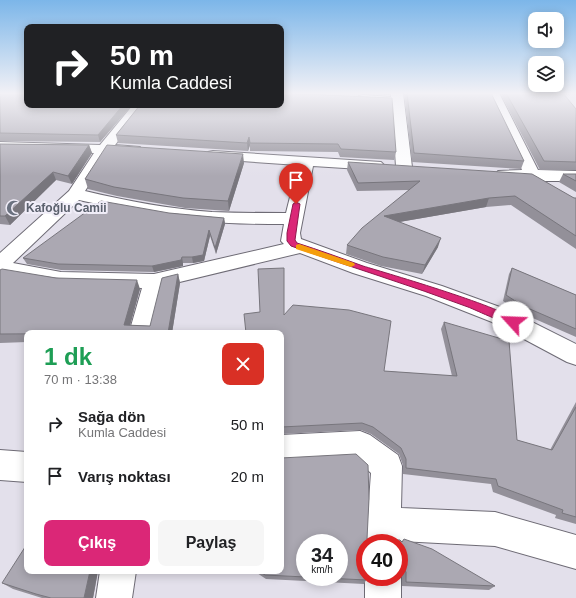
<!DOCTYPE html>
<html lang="tr">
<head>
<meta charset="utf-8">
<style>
  :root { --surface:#fff; --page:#f6f6f6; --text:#202124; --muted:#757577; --accent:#db2777 }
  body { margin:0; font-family:Helvetica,sans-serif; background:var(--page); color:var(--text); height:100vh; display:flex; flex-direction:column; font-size:15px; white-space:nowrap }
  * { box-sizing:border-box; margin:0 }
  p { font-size:13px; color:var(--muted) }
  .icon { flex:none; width:22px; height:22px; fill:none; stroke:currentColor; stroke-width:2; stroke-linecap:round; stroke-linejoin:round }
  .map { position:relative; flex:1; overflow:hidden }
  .drawer { position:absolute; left:24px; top:330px; width:260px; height:244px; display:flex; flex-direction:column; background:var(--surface); border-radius:8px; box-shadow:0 2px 10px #0003 }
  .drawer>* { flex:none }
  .top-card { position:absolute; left:24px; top:24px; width:260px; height:84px; border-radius:8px; box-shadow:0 2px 10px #0003; background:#202124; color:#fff; overflow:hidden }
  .fabs { position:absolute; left:528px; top:12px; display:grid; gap:8px }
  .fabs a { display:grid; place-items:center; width:36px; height:36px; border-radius:8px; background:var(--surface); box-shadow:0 2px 10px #0003; font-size:20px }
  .speed { position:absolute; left:296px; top:534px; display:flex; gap:8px; font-size:20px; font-weight:700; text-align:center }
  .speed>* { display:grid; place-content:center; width:52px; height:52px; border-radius:50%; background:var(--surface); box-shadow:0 2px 10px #0003; line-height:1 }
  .speed small { font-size:10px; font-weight:400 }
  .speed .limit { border:6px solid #d22; background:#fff; color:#111 }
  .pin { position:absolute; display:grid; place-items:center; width:34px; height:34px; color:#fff; margin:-41px -17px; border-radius:50% 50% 50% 0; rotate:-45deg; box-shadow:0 0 4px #0007 }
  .pin .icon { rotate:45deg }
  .me { position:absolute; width:44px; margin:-22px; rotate:295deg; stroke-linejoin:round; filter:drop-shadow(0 0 3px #0008) }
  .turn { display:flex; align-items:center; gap:14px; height:84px; padding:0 20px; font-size:18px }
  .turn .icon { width:52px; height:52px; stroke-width:2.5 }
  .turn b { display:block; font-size:28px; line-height:34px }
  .round { display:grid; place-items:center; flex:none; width:42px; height:42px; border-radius:8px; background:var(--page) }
  .overview { display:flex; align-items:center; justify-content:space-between; height:68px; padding:0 20px }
  h1 { font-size:24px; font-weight:600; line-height:30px; color:#1e9e55 }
  .primary-button { display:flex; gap:8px; margin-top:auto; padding:8px 20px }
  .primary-button a { flex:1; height:46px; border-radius:8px; background:var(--accent); color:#fff; font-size:16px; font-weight:600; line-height:46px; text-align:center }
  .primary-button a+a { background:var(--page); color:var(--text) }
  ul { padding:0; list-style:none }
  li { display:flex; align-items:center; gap:12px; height:52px; padding:0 20px }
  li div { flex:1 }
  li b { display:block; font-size:15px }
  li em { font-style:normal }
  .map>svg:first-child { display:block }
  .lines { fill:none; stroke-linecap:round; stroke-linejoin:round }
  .minor-casing { stroke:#6e6b75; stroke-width:2 }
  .minor { fill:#fff; fill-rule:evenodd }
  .wall { fill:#939099 }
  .shaded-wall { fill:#78767d }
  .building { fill:#aba8b2; stroke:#78767d; fill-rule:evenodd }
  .route { fill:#db2777; stroke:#8e194d }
  .slow { fill:#f59e0b }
  .labels { text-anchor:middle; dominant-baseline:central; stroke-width:4; stroke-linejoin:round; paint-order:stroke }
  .far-worship-label { font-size:12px; font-weight:bold; fill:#5b616d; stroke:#f0edf8; text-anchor:start }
</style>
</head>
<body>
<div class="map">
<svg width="576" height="598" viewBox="0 0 576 598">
  <rect width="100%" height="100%" fill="#e3e0eb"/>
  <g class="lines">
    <!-- minor casing -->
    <g class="minor-casing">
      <g id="minor">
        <path d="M391 93H403L412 167 409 170 404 172 399 170 396 167 392 104 363 103 359 102 357 99 359 96 363 95 391 97Z"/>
        <path d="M487 93H499L538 170 576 171V181H533L498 177 496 174 498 171 522 170Z"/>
        <path d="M133 105H146L115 145 140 147 142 150 140 153 135 154H109L85 191C127 201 170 209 212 212 237 213 262 213 286 213L298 165 213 159 208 158 206 155 208 152 213 151 381 162 384 165 381 168 376 170 313 166 300 233 301 239 367 263 442 286 508 310 576 344V365L567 362 492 322 426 296 353 273 300 253 163 286 153 333H129L142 288 61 286 0 275V253L69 191 94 153 0 150V142L100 145ZM79 200C119 209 160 218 201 221 229 224 256 224 284 224L281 241 284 244 154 274 61 272 13 263Z"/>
        <path d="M360 431 370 435 398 455 402 466 401 508 495 512 576 535V569L495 546 400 541 399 545V543H366L371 473 355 459 281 463V435Z"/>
        <path d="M0 450 27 452V482L0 480Z"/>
        <path d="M100 571H136L132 598H96Z"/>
        <path d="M399 572 401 577V598H365V577H399Z"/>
      </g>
    </g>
    <!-- minor -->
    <use href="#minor" class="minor"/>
  </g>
  <!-- wall -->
  <g class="wall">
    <path d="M0 93 132 105 100 142 0 141Z"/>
    <path d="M341 93H391L390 95Z"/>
    <path d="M404 93H491L524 161 521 169 412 162Z"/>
    <path d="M500 93H563L576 109V170H540Z"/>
    <path d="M140 105 396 152 394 160 340 157 338 152 250 151V145L248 151 118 143 116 135Z"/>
    <path d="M0 144 89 145 92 153 72 184 56 180 10 225 0 224Z"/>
    <path d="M348 162 576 198V249L511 205 486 207 399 222 438 247 422 274 381 266 346 254 347 245 409 190 357 191 347 170Z"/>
    <path d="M244 163 229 211 185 208 117 196 88 189 85 179Z"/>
    <path d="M563 174H576V192L559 182Z"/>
    <path d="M169 213 224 218 225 224 216 254 210 236 204 261 193 263H183V266L154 272 61 270 27 264 23 258Z"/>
    <path d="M512 268 576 295V337L519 312 503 301 509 274Z"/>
    <path d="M0 270 140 289 130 325 150 326 178 274 180 283 172 333H27V342L0 343Z"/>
    <path d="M284 315 384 371 452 376 441 329 444 322 517 440 550 450 576 402V524L555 518 556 515 493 492 491 484 403 474V465L399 454 371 434 361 430 281 434V333Z"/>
    <path d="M367 539 402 542 495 586 489 590 402 586V576L400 572 399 574V543H365L366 580 364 584 266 579 254 571H281Z"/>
    <path d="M27 571H98L93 598H42L13 589 2 583Z"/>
  </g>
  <!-- shaded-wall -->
  <g class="shaded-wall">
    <path d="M123 105H132L100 142 98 135Z"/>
    <path d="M249 137 250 145 248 151 247 143Z"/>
    <path d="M89 145 92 153 72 184 68 176Z"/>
    <path d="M243 154 244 163 229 211 228 201Z"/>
    <path d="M53 172 56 180 10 225 5 216Z"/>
    <path d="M489 198 486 207 382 225 384 216Z"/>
    <path d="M224 218 225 224 216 254 215 248Z"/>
    <path d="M209 230 210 236 204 261 193 263 192 257Z"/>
    <path d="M441 238 438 247 422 274 425 265Z"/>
    <path d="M182 257 183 263V266L154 272 152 266Z"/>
    <path d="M178 274 180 283 172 333H168Z"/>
    <path d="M137 280 140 289 128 333 124 325Z"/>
    <path d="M90 571H98L93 598H84Z"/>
  </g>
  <!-- building -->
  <g class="building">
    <path d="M0 93H27V105H123L98 135 0 133Z"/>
    <path d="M281 93 392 98 396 152 341 149 338 144 250 143 249 137 247 143 116 135 140 105H281Z"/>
    <path d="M407 93H491L524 161 414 153Z"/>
    <path d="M506 93H563L576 109V162L544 161Z"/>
    <path d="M0 144 89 145 68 176 53 172 5 216H0Z"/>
    <path d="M107 145 243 154 228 201 183 198 114 187 85 179Z"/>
    <path d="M348 162 532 174 574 198H576V236L515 196 489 198 384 216 441 238 425 265 383 257 347 245 362 228 420 181 358 183Z"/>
    <path d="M563 174H576V181Z"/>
    <path d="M101 201 169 213 224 218 215 248 209 230 203 255 192 257H182L181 260 152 266 58 264 23 258Z"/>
    <path d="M284 268V315L293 305 349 310 391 321 384 371 457 376 444 322 509 341 517 440 552 450 576 407V517L562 513 563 510 498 486 496 479 406 468V459L401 448 373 427 362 423 281 427V333H246L244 314 260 312 258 269Z"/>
    <path d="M512 268 576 295V329L523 306 506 295Z"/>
    <path d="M2 269 56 278 137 280 124 325 150 326 162 278 178 274 168 333 0 334V270Z"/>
    <path d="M356 454 368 465 369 499 367 539 400 540 402 542 404 539 432 549 495 586 406 582V572L402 566 401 572H399V543H365V577H366V580L265 575 259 571H281V458ZM305 543H339V577H305Z"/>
    <path d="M27 544V571H90L84 598H51L36 594 2 583Z"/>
  </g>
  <!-- sky -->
  <linearGradient id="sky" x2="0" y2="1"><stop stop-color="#7cb6e9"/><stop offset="0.53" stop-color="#f2f1f6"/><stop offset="1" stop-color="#f2f1f6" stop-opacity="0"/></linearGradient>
  <rect width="576" height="176" fill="url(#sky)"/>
  <!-- route -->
  <path class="route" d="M296 202 300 204 295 240 297 243C319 250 341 258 363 266 386 273 510 309 518 322L516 325C511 327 476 310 468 307 410 285 350 267 291 246L287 241V233L293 204Z"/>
  <!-- slow -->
  <path class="slow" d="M299 244 354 263 355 265 351 267 296 249V245Z"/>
  <!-- icons -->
  <defs>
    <g id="mosque-bare" transform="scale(1.2)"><path d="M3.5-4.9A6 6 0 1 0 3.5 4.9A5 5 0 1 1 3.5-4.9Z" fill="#6b7280" stroke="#f0edf8" stroke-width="2.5" paint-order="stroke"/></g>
  </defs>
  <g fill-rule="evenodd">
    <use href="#mosque-bare" x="14" y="208"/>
  </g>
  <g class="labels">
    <!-- far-worship labels -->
    <g class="far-worship-label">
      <text x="26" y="208">Kafoğlu Camii</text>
    </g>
  </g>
</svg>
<div class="fabs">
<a><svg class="icon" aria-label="sound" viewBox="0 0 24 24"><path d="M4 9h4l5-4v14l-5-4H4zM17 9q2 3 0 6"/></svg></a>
<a><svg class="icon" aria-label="layers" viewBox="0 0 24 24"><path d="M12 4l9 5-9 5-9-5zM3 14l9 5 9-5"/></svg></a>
</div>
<div class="speed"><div>34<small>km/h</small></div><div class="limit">40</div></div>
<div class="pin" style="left:296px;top:204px;background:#d93025"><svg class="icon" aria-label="arrive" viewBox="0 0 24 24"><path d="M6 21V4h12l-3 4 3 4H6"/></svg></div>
<svg class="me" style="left:513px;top:322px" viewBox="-20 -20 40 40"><circle r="19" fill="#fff"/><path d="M0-13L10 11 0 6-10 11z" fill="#db2777"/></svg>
<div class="top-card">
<div class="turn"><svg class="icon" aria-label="right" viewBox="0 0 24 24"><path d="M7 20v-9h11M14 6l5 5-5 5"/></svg><div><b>50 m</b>Kumla Caddesi</div></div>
</div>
<section class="drawer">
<div class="overview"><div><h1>1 dk</h1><p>70 m · 13:38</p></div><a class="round" style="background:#d93025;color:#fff"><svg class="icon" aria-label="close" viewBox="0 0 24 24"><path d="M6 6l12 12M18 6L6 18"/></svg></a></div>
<ul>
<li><svg class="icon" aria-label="right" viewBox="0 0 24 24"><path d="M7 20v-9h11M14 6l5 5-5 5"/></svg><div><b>Sağa dön</b><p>Kumla Caddesi</p></div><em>50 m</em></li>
<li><svg class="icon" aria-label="arrive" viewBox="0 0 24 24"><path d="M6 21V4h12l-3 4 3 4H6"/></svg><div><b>Varış noktası</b></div><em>20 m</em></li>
</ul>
<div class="primary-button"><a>Çıkış</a><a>Paylaş</a></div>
</section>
</div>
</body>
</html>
